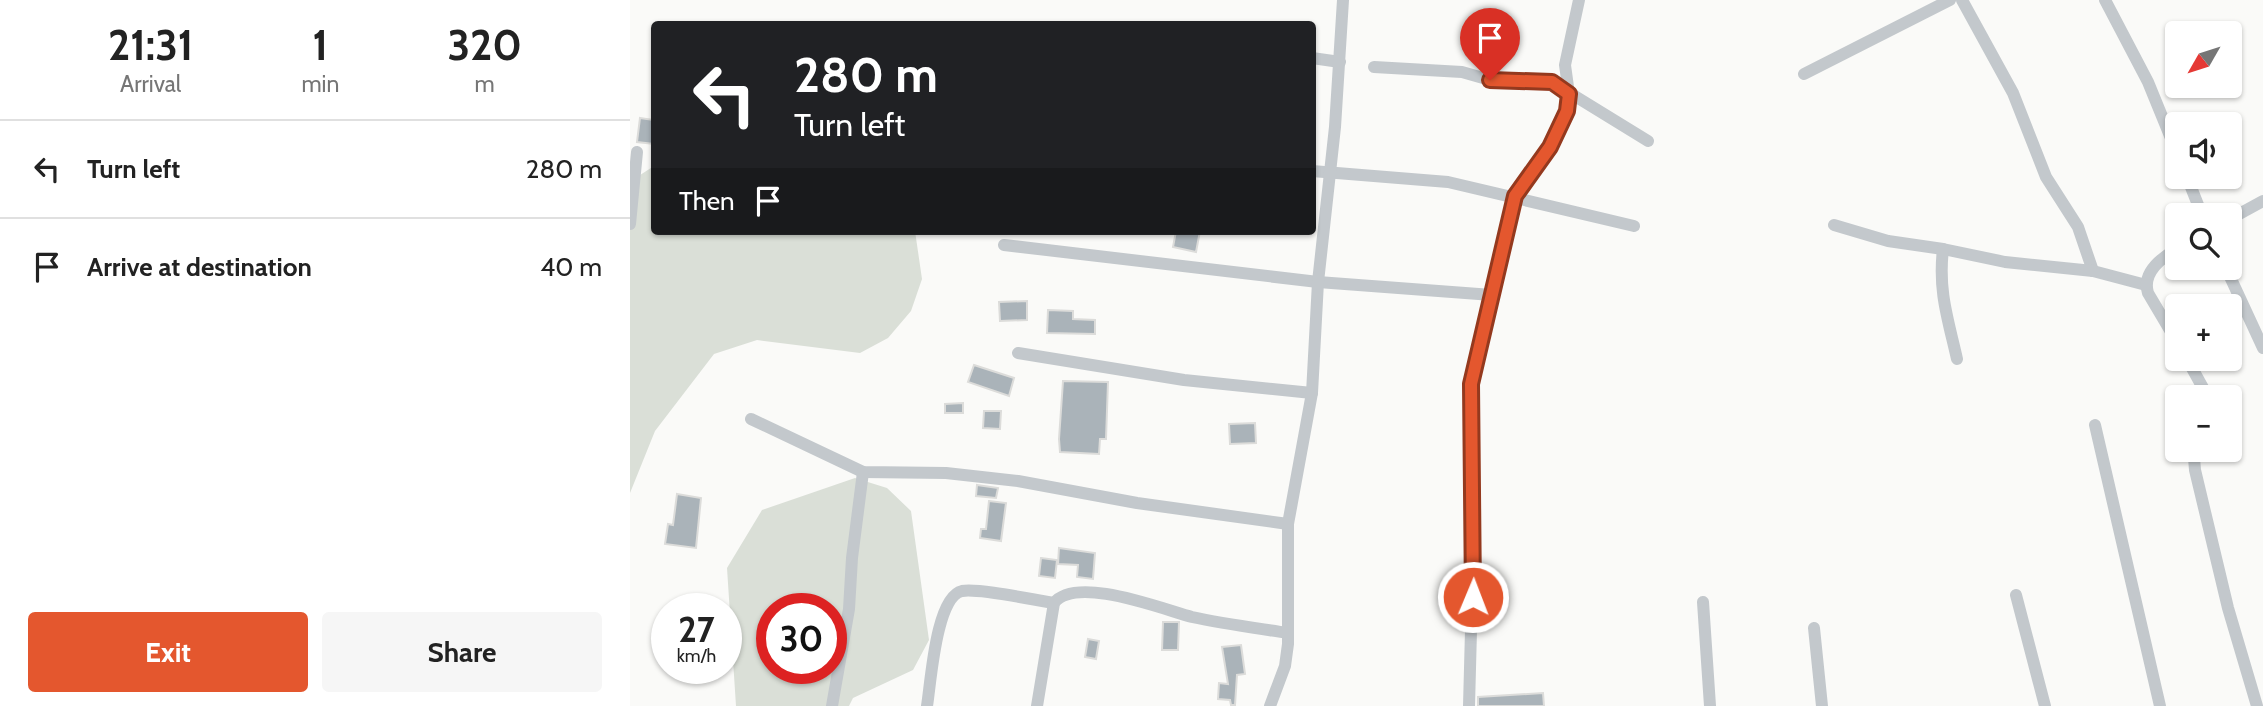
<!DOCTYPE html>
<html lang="en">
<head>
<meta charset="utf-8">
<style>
  :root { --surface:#fff; --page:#f6f6f6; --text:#222; --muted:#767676; --line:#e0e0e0; --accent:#e4572e }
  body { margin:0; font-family:Cabin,sans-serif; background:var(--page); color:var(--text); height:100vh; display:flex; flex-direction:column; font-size:26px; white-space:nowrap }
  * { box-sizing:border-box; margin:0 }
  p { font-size:23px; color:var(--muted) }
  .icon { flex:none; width:38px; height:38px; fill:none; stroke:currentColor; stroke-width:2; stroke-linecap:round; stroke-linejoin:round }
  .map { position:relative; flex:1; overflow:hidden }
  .panel { display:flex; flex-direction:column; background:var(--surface); width:630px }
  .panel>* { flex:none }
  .banner { position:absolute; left:21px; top:21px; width:665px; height:214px; border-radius:7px; box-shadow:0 2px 5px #0004; background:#202124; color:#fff; overflow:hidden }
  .needle { width:46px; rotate:231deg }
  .fabs { position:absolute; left:1535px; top:21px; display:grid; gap:14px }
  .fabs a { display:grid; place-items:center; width:77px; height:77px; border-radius:7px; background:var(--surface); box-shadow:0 2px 5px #0004; font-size:35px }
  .speed { position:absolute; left:21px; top:593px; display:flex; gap:14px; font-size:35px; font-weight:700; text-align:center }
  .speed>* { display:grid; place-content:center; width:91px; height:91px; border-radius:50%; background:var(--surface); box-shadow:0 2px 5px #0004; line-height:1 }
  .speed small { font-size:18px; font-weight:400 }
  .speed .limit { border:10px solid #d22; background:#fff; color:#111 }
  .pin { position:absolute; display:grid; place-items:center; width:60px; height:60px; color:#fff; margin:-72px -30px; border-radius:50% 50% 50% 0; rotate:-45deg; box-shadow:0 0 7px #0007 }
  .pin .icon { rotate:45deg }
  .me { position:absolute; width:77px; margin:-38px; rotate:1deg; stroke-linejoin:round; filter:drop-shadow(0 0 5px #0008) }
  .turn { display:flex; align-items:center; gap:24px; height:147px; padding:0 28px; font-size:32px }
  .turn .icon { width:91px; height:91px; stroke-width:2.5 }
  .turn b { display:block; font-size:49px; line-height:60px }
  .then { display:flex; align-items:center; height:66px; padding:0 28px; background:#0003; gap:14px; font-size:26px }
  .eta { display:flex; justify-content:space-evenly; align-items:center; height:119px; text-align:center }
  .eta b { font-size:42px; font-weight:800; line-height:49px }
  .action { display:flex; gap:14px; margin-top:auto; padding:14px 28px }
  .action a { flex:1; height:80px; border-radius:7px; background:var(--accent); color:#fff; font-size:28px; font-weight:800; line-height:80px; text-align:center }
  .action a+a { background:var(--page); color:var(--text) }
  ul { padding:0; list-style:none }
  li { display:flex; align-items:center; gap:21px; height:98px; padding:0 28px; border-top:2px solid var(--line) }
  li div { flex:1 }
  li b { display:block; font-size:26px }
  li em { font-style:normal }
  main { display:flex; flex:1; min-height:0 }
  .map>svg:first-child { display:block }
  .green { fill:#dadfd7; fill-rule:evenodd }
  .building { fill:#aab3b9; stroke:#dcdcda; stroke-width:2 }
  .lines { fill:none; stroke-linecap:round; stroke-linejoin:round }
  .street { stroke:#c3c8cc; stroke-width:12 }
  .route-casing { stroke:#94391e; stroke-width:18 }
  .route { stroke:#e4572e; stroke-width:12 }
</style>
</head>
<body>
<main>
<section class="panel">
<div class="eta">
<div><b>21:31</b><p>Arrival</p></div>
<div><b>1</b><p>min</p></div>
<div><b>320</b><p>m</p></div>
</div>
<ul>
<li><svg class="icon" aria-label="left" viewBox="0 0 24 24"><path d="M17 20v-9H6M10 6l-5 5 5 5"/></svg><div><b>Turn left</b></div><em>280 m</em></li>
<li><svg class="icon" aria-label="arrive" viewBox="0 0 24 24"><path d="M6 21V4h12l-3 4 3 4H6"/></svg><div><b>Arrive at destination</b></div><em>40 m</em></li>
</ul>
<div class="action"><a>Exit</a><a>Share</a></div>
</section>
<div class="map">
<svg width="1633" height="706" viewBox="0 0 1633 706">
  <rect width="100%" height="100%" fill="#fafaf8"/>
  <!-- green -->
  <g class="green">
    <path d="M24 166V231H285L292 279 281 311 258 338 230 353 127 340 84 354 25 431 0 493V178L7 177Z"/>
    <path d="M225 478 257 488 281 511 299 640 283 670 223 698 219 706H106L97 568 132 510ZM142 609H201V668H142Z"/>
  </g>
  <!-- building -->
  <g class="building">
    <path d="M10 118 24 120V144L7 142Z"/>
    <path d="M546 231H570L566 252 543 247Z"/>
    <path d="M397 301V320L370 321 369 302Z"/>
    <path d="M418 310 443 311V319L465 320V334L417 333Z"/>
    <path d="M344 365 384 378 379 396 338 382Z"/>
    <path d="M433 381 478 382 476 439H470L469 454 430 452 429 439Z"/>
    <path d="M333 403V413H315V404Z"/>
    <path d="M354 411H371L370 429 353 428Z"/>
    <path d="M625 423 626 443 600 444 599 424Z"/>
    <path d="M347 485 368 488 366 498 346 496Z"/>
    <path d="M47 494 71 498 66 548 35 544 38 524 43 525Z"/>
    <path d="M359 501 376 503 371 541 350 538 351 529H356Z"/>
    <path d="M429 548 465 553 463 579 447 577 448 565 428 564Z"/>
    <path d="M411 558 427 560 425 578 409 576Z"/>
    <path d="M533 622H549L548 650H532Z"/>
    <path d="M458 639 469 641 466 659 455 657Z"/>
    <path d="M611 645 615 674 607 675 605 705H601L600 700 588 699 589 683 598 684 592 647Z"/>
    <path d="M913 693 914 706H848V697Z"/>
  </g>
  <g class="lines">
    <!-- street -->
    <g class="street">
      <path d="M1332 0 1383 93 1416 177 1448 227 1463 271"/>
      <path d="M1475 0 1518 82 1547 153"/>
      <path d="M682 58 710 62"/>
      <path d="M744 67 832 72 860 80 922 82 1018 141"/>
      <path d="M1174 74 1320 0"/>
      <path d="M682 171 818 182 1004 226"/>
      <path d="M1557 177 1572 215"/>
      <path d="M1600 219 1633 201"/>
      <path d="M0 224 7 152"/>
      <path d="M1204 225 1258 241 1313 249 1375 262 1463 271 1516 285"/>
      <path d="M374 245 688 282 862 295"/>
      <path d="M1313 249C1308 291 1318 319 1327 359"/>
      <path d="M1547 249C1531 258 1512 273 1518 293L1547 342"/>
      <path d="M1596 268 1633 348"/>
      <path d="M388 353 554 380 682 393"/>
      <path d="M1557 359 1578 397"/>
      <path d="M121 419 233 472 316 473 388 481 507 503 658 524"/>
      <path d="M1465 425 1530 706"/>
      <path d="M1567 450 1564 458 1565 470 1598 608 1627 706"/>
      <path d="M1386 595 1415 706"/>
      <path d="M1073 602 1080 706"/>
      <path d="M1184 628 1192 706"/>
      <path d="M202 706 219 609 222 558 233 472"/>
      <path d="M297 706C301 681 306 597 332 591 349 588 404 600 424 603"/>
      <path d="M407 706 424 603C446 575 532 609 562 617 594 624 626 628 658 633"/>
      <path d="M640 706 655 666 658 644V524L682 393 688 282 705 127 713 0"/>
      <path d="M839 706 843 555 841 384 885 196 920 147 937 111 939 94 935 65 949 0"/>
    </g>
  </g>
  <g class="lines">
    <!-- route casing -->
    <g class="route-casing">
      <path id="route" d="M843 597 841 384 885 196 920 147 937 111 939 94 922 82 860 80"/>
    </g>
    <!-- route -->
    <use href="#route" class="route"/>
  </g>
</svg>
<div class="fabs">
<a><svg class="needle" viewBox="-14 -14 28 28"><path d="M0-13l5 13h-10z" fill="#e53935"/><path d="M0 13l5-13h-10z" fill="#767676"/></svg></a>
<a><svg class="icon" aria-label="sound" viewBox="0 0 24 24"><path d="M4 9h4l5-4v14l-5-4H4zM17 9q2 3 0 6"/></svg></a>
<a><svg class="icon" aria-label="search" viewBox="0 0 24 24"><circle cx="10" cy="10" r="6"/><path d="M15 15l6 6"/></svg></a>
<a>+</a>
<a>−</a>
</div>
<div class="speed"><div>27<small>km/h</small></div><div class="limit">30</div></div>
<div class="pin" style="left:860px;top:80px;background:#d93025"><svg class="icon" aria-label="arrive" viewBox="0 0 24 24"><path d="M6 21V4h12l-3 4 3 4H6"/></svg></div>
<svg class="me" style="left:843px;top:597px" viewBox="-20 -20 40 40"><circle r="17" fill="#e4572e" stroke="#fff" stroke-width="3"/><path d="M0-11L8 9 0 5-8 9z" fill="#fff"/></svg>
<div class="banner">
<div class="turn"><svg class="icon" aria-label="left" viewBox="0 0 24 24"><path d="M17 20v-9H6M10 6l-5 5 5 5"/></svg><div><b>280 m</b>Turn left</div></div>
<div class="then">Then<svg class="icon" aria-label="arrive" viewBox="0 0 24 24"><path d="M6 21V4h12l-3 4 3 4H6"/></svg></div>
</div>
</div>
</main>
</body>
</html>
